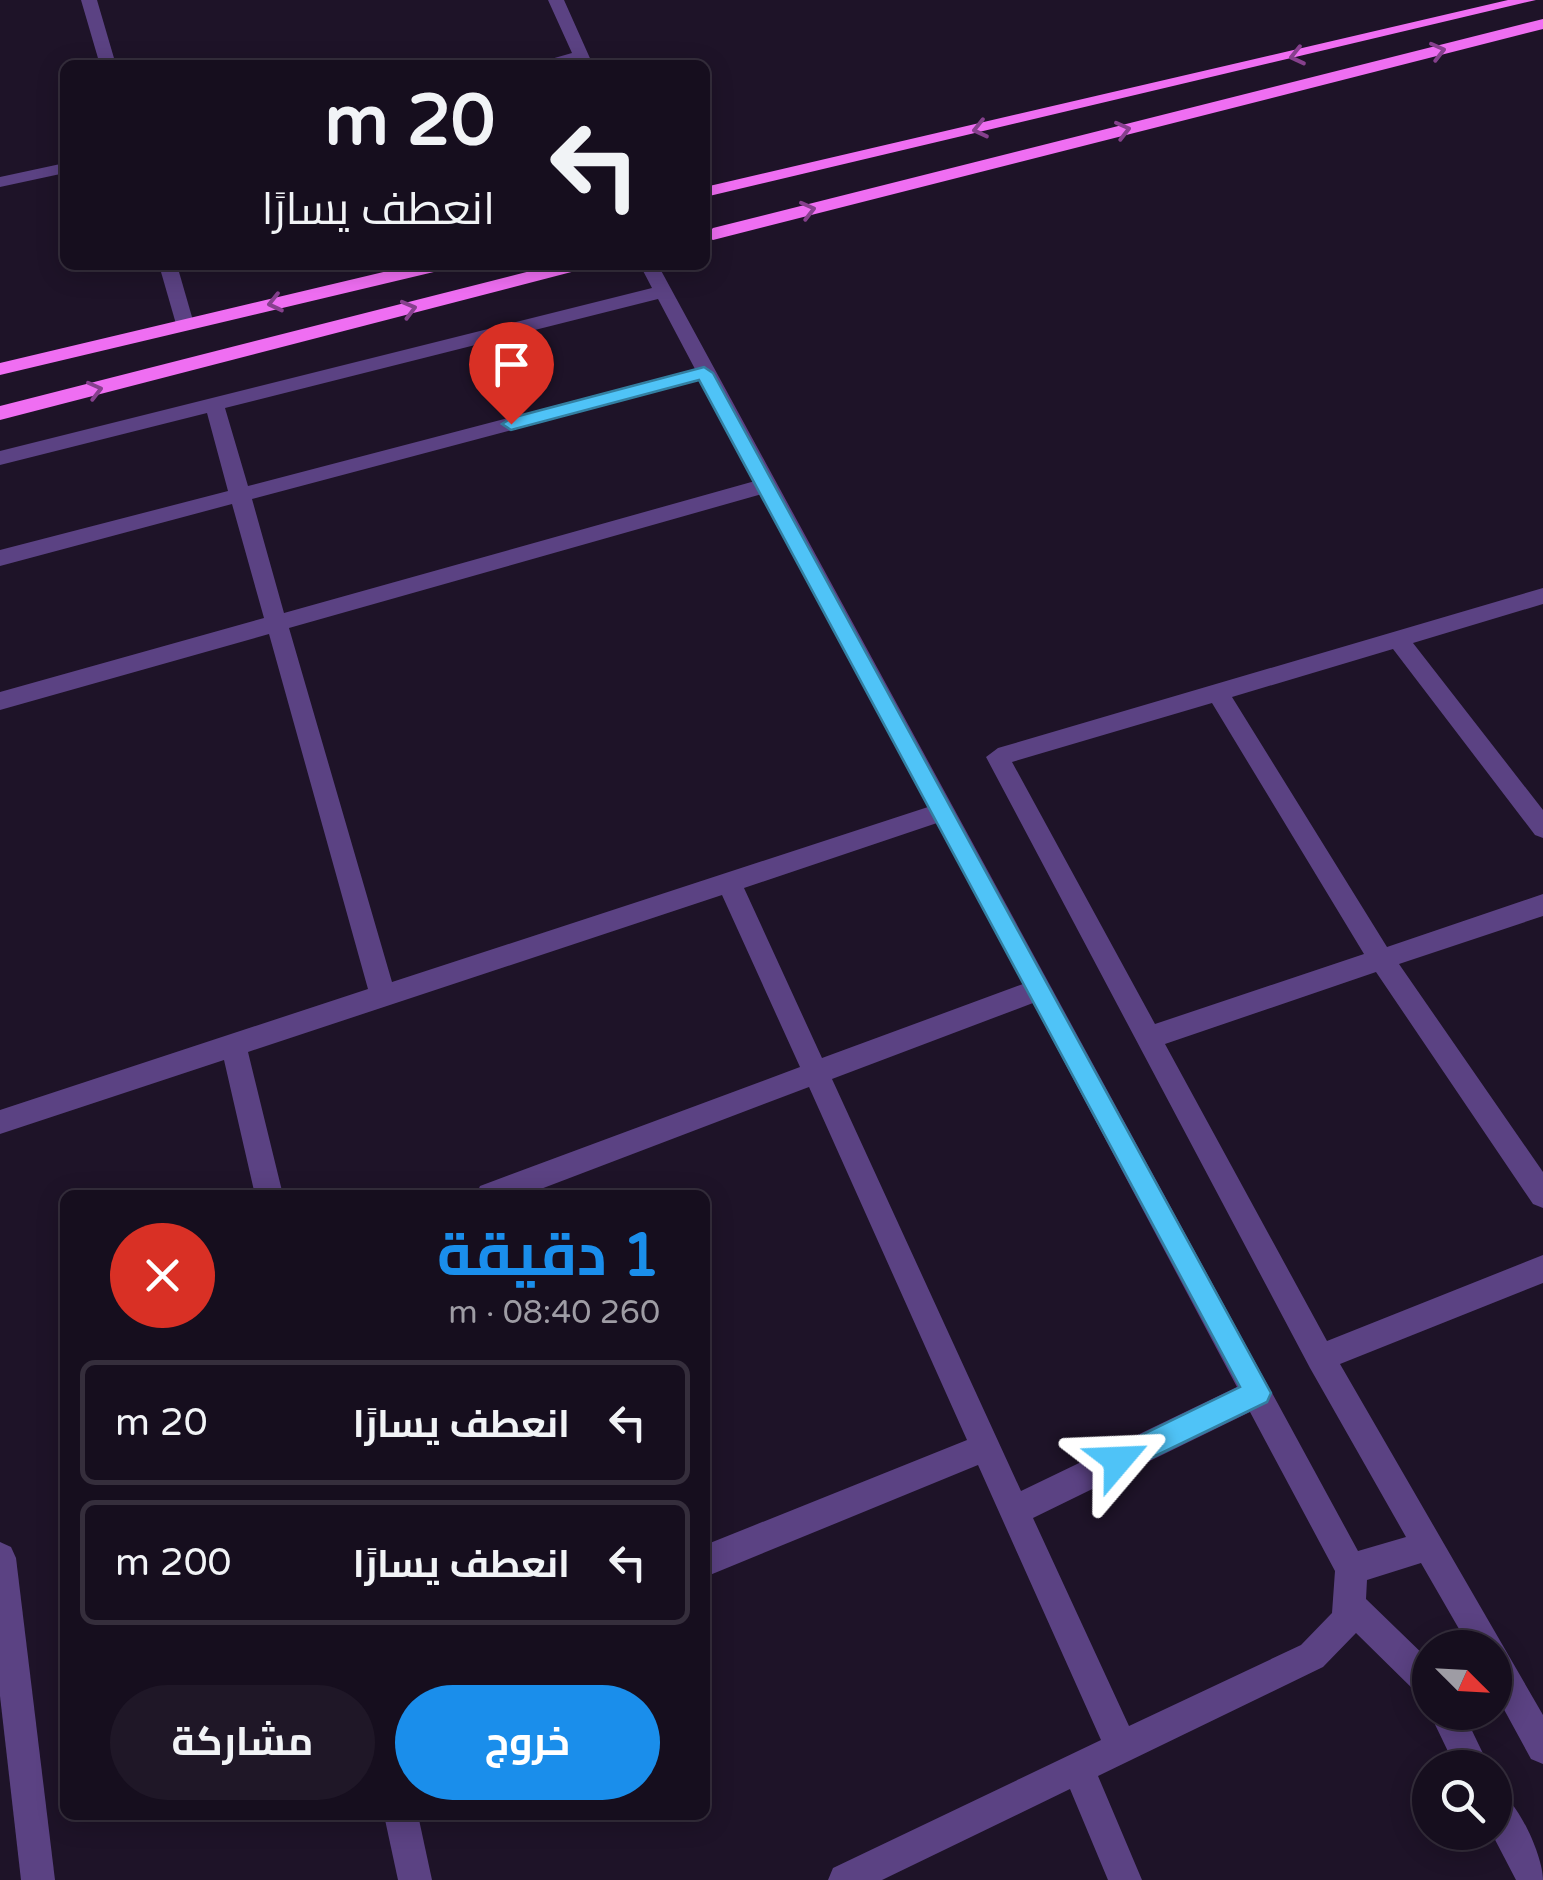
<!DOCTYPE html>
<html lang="ar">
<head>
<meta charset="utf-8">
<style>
  :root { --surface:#160e1e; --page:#1f1727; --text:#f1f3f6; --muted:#9e9ca4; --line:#352e3c; --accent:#1a8eeb }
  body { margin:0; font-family:"Varela Round",Cairo,sans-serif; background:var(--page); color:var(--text); direction:rtl; height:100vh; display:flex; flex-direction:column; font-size:38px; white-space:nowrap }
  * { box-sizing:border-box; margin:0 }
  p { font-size:32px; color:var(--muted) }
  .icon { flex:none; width:55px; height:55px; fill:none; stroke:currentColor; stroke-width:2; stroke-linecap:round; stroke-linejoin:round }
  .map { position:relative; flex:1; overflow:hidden; direction:ltr }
  .side { position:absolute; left:60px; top:1190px; width:650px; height:630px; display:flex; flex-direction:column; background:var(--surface); border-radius:15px; box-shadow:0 5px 25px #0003,0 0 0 2px var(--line); direction:rtl }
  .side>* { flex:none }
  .hud { position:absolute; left:60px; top:60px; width:650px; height:210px; border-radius:15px; box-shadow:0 5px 25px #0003,0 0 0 2px var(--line); direction:rtl; background:#160e1e; color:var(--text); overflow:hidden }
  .needle { width:65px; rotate:114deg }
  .buttons { position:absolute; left:1412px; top:1630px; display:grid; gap:20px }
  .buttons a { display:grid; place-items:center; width:100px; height:100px; border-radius:50%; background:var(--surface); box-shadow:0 5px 25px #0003,0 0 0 2px var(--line); font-size:50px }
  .pin { position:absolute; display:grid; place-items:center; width:85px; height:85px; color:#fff; margin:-102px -42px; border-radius:50% 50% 50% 0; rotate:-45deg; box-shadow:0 0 10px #0007 }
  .pin .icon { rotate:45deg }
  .me { position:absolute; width:110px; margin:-55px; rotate:64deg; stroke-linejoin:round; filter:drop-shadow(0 0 8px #0008) }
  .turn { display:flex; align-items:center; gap:35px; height:210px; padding:0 50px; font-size:45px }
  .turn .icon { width:130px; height:130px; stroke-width:2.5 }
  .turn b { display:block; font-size:70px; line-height:85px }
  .round { display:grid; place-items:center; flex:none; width:105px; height:105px; border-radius:52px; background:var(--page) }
  .overview { display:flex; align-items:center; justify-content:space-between; height:170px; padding:0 50px }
  h1 { font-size:60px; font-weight:700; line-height:75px; color:var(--accent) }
  .primary-button { display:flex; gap:20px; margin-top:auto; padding:20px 50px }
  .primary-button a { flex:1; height:115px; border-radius:60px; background:var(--accent); color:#fff; font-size:40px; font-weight:700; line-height:115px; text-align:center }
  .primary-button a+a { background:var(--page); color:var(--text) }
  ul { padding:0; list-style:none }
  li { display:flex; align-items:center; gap:30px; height:125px; margin:0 20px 15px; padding:0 30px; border:5px solid var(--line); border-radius:15px }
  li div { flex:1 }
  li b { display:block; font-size:38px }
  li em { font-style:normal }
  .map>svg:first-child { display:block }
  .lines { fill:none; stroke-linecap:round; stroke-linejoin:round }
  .minor { fill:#5b4283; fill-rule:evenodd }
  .major { fill:#ef6ef2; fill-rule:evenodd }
  .oneway { stroke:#86408d }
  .route { fill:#4fc3f7; stroke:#337fa1; stroke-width:2.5 }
</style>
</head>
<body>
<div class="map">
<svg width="1543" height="1880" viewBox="0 0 1543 1880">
  <rect width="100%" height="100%" fill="#1e1328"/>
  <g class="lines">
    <!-- minor -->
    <g class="minor">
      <path d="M81 0H97L116 65H100Z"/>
      <path d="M548 0H564L593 65H530L572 53Z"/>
      <path d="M65 163V173L0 187V177Z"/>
      <path d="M159 265H177L194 324 192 328 185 330 176 324Z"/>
      <path d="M640 265H658L1358 1551 1406 1537 1310 1368 986 757 998 748 1543 588V604L1413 643 1543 810V838L1535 835 1393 649 1232 697 1387 947 1543 894V916L1399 964 1543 1172V1208L1533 1204 1376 972 1165 1044 1327 1341 1543 1255V1283L1340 1364 1543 1715V1764L1531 1759 1495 1693V1648H1470L1421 1563 1367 1580 1366 1599 1430 1661V1700L1419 1695 1356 1633 1323 1667 1098 1776 1142 1880H1108L1070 1789 882 1880H828L833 1868 1101 1740 978 1465 705 1577V1545L967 1440 809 1087 525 1195H476L480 1186 800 1067 722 895 248 1052 283 1195H255L224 1060 0 1134V1110L368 989 269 634 0 710V692L264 618 232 504 0 566V550L228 491 207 413 0 465V451L652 288ZM658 299 695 369 248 486 225 408ZM701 380 755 481 284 613 252 499ZM762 494 928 807 392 982 289 628ZM1212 703 1364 954 1155 1024 1012 762ZM937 823 1023 984 822 1058 744 888ZM1033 1003 1237 1387 1021 1491 832 1079ZM1250 1412 1335 1571 1332 1613 1301 1645 1129 1726 1033 1518Z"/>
      <path d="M0 1542 11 1547 16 1558 55 1880H21L0 1696Z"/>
      <path d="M1430 1709V1712H1463L1490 1768H1456L1429 1712Z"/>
      <path d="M1495 1789C1517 1798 1543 1856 1543 1880H1516L1491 1832H1495Z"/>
      <path d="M384 1815H418L432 1880H398Z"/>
    </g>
    <!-- major -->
    <g class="major">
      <path d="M1508 0H1536L705 197V187Z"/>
      <path d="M1543 19V29L713 240 705 236 713 228Z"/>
      <path d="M413 265H447L438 271 0 375V363Z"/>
      <path d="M554 265H586L583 269 0 420V406Z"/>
    </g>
  </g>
  <!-- one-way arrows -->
  <defs><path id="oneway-chevron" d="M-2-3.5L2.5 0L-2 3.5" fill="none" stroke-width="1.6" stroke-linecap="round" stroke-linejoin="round" transform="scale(2.5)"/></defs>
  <g class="oneway">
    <use href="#oneway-chevron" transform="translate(1438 51) rotate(-14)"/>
    <use href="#oneway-chevron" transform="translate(1297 56) rotate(167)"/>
    <use href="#oneway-chevron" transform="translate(980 129) rotate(167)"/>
    <use href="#oneway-chevron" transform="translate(1123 130) rotate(-14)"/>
    <use href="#oneway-chevron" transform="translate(808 210) rotate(-14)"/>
    <use href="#oneway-chevron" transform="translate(275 303) rotate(167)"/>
    <use href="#oneway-chevron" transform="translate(409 309) rotate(-15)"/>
    <use href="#oneway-chevron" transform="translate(95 390) rotate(-14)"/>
  </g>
  <!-- route -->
  <path class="route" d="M704 367 713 373 1271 1393 1267 1402 1118 1474 1109 1470 1105 1460 1109 1451 1240 1387 699 380 511 430 502 424 511 418Z"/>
</svg>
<div class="buttons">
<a><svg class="needle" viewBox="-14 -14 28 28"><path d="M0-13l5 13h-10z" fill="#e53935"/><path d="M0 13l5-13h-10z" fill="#9e9ca4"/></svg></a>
<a><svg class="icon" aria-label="search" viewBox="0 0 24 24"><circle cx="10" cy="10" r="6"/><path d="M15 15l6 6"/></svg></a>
</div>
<div class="pin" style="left:511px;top:424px;background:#d93025"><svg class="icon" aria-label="arrive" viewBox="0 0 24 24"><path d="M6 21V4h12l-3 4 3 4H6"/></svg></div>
<svg class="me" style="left:1118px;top:1460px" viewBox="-20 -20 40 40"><path d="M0-17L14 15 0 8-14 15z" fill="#4fc3f7" stroke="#fff" stroke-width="4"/></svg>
<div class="hud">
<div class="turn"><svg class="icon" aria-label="left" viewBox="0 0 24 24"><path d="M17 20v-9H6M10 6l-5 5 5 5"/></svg><div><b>20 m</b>انعطف يسارًا</div></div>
</div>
<section class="side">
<div class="overview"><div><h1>1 دقيقة</h1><p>260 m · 08:40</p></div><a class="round" style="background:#d93025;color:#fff"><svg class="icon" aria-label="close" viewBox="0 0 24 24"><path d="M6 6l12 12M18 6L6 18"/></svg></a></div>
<ul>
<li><svg class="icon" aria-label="left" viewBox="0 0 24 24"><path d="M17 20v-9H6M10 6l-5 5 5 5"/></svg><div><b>انعطف يسارًا</b></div><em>20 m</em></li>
<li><svg class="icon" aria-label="left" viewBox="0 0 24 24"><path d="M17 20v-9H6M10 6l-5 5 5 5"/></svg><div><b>انعطف يسارًا</b></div><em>200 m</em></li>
</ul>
<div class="primary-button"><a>خروج</a><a>مشاركة</a></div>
</section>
</div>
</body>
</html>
